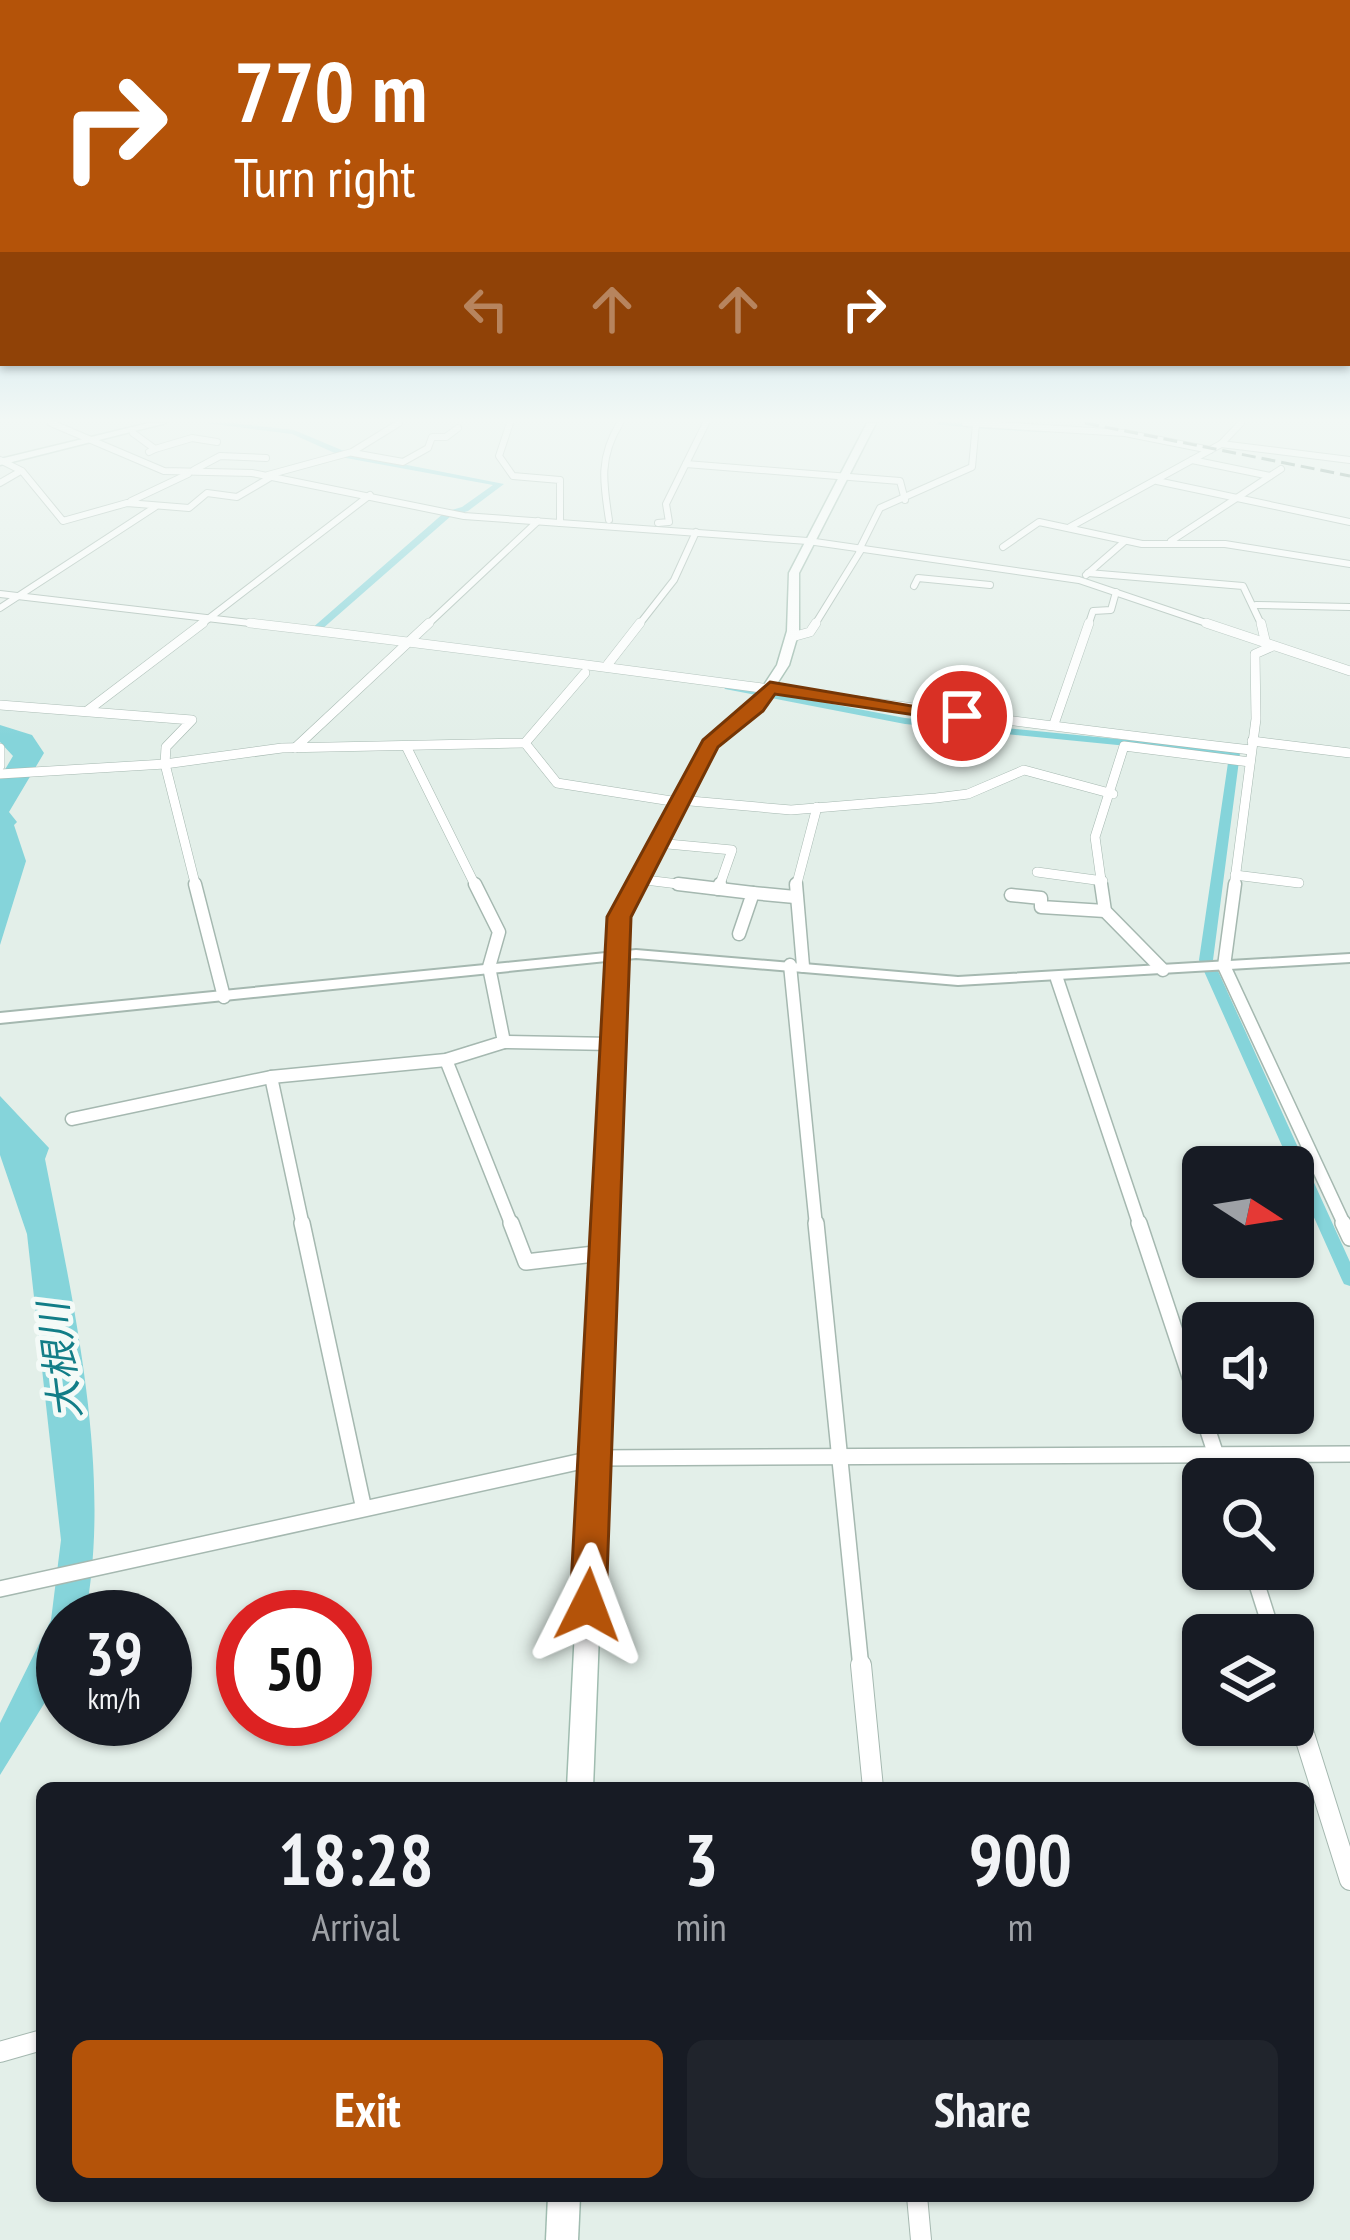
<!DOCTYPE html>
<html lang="en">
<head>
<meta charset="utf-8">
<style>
  :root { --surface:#171b24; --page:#20242c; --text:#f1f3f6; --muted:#9ea1a6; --accent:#b45309 }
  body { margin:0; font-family:"PT Sans Narrow","Noto Sans JP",sans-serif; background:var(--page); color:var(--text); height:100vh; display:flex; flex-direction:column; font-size:45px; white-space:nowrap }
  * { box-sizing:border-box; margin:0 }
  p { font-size:39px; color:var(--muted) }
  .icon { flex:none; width:66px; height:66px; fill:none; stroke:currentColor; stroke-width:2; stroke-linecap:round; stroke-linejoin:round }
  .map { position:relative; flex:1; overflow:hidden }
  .drawer { position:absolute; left:36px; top:1782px; width:1278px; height:420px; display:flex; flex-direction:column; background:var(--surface); border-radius:18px; box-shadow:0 3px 9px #0004 }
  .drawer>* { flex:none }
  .top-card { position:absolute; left:0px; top:0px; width:1350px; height:366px; box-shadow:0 3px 9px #0004; background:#b45309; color:#fff; overflow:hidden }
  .needle { width:78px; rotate:102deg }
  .tools { position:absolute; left:1182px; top:1146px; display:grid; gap:24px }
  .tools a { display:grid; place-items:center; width:132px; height:132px; border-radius:18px; background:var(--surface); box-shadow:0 3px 9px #0004; font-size:60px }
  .speed { position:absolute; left:36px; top:1590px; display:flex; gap:24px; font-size:60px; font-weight:700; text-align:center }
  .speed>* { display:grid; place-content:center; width:156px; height:156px; border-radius:50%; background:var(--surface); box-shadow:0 3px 9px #0004; line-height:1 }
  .speed small { font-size:30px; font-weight:400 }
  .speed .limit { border:18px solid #d22; background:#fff; color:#111 }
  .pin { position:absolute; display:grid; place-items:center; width:102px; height:102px; color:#fff; margin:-51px; border:6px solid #fff; border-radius:50%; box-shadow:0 3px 12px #0007 }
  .me { position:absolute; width:132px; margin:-66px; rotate:3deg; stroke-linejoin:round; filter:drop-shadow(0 0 9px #0008) }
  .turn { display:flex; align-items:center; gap:42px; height:252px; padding:0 36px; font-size:54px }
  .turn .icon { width:156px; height:156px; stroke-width:2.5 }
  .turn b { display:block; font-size:84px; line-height:102px }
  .lanes { display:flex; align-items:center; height:114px; padding:0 36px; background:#0003; justify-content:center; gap:60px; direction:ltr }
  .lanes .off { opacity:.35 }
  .eta { display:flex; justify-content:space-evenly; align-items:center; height:204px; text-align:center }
  .eta b { font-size:72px; font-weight:800; line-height:84px }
  .button { display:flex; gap:24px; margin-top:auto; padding:24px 36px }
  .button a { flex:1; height:138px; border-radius:18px; background:var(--accent); color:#fff; font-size:48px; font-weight:800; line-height:138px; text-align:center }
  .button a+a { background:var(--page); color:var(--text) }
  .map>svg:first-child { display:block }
  .water { fill:#85d4da }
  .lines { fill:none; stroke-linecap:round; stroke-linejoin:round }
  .stream { stroke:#85d4da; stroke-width:3 }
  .canal { fill:#85d4da; fill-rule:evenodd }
  .minor-far4-casing { stroke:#a5b8b0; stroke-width:8 }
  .minor-far3-casing { stroke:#a5b8b0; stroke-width:10 }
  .minor-far2-casing { stroke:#a5b8b0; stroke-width:15 }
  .minor-far1-casing { stroke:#a5b8b0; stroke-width:18 }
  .minor-casing { stroke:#a5b8b0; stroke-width:22 }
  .tertiary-casing { stroke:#a5b8b0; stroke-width:4 }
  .secondary-casing { stroke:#a0bcb0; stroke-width:3 }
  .minor-far4 { stroke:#fff; stroke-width:6 }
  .minor-far3 { stroke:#fff; stroke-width:9 }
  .minor-far2 { stroke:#fff; stroke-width:12 }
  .minor-far1 { stroke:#fff; stroke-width:15 }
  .minor { stroke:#fff; stroke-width:20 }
  .tertiary { fill:#fff; fill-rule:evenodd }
  .secondary { fill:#fff; fill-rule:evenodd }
  .rail { stroke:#5b7e72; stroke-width:3; stroke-dasharray:14 6; stroke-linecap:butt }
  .route { fill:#b45309; stroke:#753606; stroke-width:3 }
  .labels { text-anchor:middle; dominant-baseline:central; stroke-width:10; stroke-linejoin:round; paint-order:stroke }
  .water-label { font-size:39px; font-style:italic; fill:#127d87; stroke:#f4faf7 }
</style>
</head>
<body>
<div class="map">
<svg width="1350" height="2240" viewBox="0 0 1350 2240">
  <rect width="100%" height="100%" fill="#e3efe9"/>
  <!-- water -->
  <g class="water">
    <path d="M0 725 32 735 44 753 9 812 17 822 14 825 26 861 0 945V778L13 756 0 742Z"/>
    <path d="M0 1096 49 1148 45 1159C73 1302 113 1473 85 1617H63V1673L0 1775V1723L51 1620 61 1540 27 1234 0 1155Z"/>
  </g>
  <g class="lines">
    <!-- stream -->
    <g class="stream">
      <path d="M939 423 968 426"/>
      <path d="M979 427 1046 431"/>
    </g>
    <!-- canal -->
    <g class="canal">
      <path d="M206 423H233L294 430 351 454 504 484 468 511 451 516 321 630 327 631V635H313L308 632 310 630 445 512 462 507 493 485 346 458 292 434Z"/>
      <path d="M729 684 905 718 1239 751 1240 753 1213 960 1350 1262V1286L1344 1284 1342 1280 1199 960 1229 756 905 724 725 689 724 687Z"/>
    </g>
    <!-- minor-far4 casing -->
    <g class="minor-far4-casing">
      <g id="minor-far4">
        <path d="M51 423 164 471 252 473 464 516 808 541 1079 580 1215 626"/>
        <path d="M510 423 499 456 513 476 560 480V523"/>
        <path d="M965 423 1125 433 1210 450"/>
        <path d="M133 433 155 449 149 452"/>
        <path d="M1221 444 1350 460"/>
        <path d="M155 449 192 438 217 442"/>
        <path d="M353 453 403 462 428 448 432 437H446L458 428"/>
        <path d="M0 460 22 471 63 521 127 503 189 508 207 493 237 497 271 477"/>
        <path d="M1192 460 1270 476"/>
        <path d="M686 464 900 481 905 500"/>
        <path d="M194 470 220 456 266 458"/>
        <path d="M268 475 352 452 399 423"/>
        <path d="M1157 481 1350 522"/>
        <path d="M0 483 19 472"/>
        <path d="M131 501 188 474"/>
        <path d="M609 520C603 482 599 457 620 423"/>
        <path d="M658 523 669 522 666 504 706 423"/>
        <path d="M1070 527 1221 444 1241 423"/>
        <path d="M1171 541 1281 469"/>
        <path d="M1003 547 1039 522 1142 544H1225L1350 564"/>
        <path d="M859 550 880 508 972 467 976 424"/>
        <path d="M1088 573 1243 586 1262 626"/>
        <path d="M1086 575 1125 541"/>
        <path d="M914 586 918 578 990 585"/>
        <path d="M0 594 276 626"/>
        <path d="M1256 605 1350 607"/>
        <path d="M0 608 155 507"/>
        <path d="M199 626 370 495"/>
        <path d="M426 626 538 521"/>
        <path d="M638 626 674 580 696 532"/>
        <path d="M814 626 861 550"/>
        <path d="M1088 626 1093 611 1111 610 1116 592"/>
      </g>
    </g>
    <!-- minor-far3 casing -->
    <g class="minor-far3-casing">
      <g id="minor-far3">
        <path d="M250 623C584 661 917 712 1251 750"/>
        <path d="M1206 623 1350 671"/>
        <path d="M1261 623 1266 644"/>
        <path d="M792 637 810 632 816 623"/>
        <path d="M608 664 640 623"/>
        <path d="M0 705 192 720 166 747 165 764 196 887"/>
        <path d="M87 711 203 623"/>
        <path d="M1054 724 1089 623"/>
        <path d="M1252 741 1350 753"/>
        <path d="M525 743 557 783 678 802"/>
        <path d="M406 746 476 887"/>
        <path d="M0 748V766"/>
        <path d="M295 748 429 623"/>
        <path d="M0 774 165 764 282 748 525 743 585 673"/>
        <path d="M679 800 791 810 936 798 968 794 1024 770 1113 794"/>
        <path d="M657 843 732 850 719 887"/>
        <path d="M1037 872 1103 881"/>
        <path d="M1235 875 1299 883"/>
        <path d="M637 879 703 887"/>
        <path d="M796 887 817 807"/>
        <path d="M1102 887 1095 837 1124 746 1250 762"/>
        <path d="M1234 887 1256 719 1255 654 1273 646"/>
      </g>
    </g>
    <!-- minor-far2 casing -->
    <g class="minor-far2-casing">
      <g id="minor-far2">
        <path d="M195 884 224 997"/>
        <path d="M678 884 753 893 739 934"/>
        <path d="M796 884 803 966"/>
        <path d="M1101 884 1105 911 1163 970"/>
        <path d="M1235 884 1224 966 1345 1226"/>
        <path d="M718 889 720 884"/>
        <path d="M753 893 795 897"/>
        <path d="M1011 895 1041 898V907L1105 911"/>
        <path d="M790 965 816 1226"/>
        <path d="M1057 979 1140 1226"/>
        <path d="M504 1042 612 1044"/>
        <path d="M446 1060 512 1226"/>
        <path d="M271 1077 303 1226"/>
        <path d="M72 1119 271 1077 446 1060 504 1042 489 967 499 932 475 884"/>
      </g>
    </g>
    <!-- minor-far1 casing -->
    <g class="minor-far1-casing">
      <g id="minor-far1">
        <path d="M302 1223 363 1505"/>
        <path d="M511 1223 526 1262 603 1253"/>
        <path d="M816 1223 861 1668"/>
        <path d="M1139 1223 1224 1479"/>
        <path d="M1343 1223 1350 1238"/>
        <path d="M1252 1569 1273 1635"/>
        <path d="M0 1589 596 1458 1350 1454"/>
      </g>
    </g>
    <!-- minor casing -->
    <g class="minor-casing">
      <g id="minor">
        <path d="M861 1665 873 1788"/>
        <path d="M1293 1699 1350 1880"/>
        <path d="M0 2052 42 2040"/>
        <path d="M917 2196 921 2240"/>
      </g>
    </g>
    <!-- tertiary casing -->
    <g class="tertiary-casing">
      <path id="tertiary" d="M636 950 958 977 1350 954V962L958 985 636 958 0 1023V1013Z"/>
    </g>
    <!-- secondary casing -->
    <g class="secondary-casing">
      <g id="secondary">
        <path d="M149 423H166L0 465V459Z"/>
        <path d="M867 423H876L799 573V631L789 665 760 710 715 746 627 917 593 1788H567L611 917 703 744 751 705 777 665 787 631 789 573Z"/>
        <path d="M548 2196H580L578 2240H546Z"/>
      </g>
    </g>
    <!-- minor-far4 -->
    <use href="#minor-far4" class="minor-far4"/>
    <!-- minor-far3 -->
    <use href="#minor-far3" class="minor-far3"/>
    <!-- minor-far2 -->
    <use href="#minor-far2" class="minor-far2"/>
    <!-- minor-far1 -->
    <use href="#minor-far1" class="minor-far1"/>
    <!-- minor -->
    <use href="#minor" class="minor"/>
    <!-- tertiary -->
    <use href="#tertiary" class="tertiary"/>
    <!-- secondary -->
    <use href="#secondary" class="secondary"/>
    <!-- rail -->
    <path class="rail" d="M1085 423 1350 476"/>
  </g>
  <!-- sky -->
  <linearGradient id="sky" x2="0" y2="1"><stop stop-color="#80c1e2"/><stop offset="0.57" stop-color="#f2f8f5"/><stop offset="1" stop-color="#f2f8f5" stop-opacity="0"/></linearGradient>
  <rect width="1350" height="737" fill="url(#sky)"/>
  <!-- route -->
  <path class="route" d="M770 682 971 716 962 722 775 694 763 711 718 747 631 917 606 1605 601 1616 588 1621 575 1616 570 1605 607 917 703 740Z"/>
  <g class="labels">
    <!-- water labels -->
    <g class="water-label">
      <text transform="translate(59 1361) rotate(-97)">大根川</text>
    </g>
  </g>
</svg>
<div class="tools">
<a><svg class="needle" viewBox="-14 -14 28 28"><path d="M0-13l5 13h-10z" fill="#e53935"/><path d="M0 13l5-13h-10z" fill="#9ea1a6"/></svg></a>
<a><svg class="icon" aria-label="sound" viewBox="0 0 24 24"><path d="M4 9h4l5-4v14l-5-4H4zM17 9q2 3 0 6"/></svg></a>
<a><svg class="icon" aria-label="search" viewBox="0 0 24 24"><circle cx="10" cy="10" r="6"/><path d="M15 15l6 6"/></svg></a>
<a><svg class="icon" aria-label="layers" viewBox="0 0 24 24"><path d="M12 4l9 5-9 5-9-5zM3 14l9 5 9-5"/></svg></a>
</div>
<div class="speed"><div>39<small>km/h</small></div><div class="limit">50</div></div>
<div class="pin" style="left:962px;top:716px;background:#d93025"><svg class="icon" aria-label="arrive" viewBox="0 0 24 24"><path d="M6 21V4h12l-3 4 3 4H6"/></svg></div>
<svg class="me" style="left:588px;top:1605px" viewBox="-20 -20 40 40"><path d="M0-17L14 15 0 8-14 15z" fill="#b45309" stroke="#fff" stroke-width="4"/></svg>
<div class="top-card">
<div class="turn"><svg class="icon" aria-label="right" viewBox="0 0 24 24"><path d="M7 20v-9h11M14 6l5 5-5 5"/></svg><div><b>770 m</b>Turn right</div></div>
<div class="lanes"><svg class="icon off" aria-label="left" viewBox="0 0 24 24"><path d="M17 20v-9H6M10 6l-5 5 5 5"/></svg><svg class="icon off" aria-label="ahead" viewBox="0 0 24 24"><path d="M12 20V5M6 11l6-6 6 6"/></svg><svg class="icon off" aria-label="ahead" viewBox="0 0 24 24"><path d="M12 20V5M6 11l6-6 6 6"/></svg><svg class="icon" aria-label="right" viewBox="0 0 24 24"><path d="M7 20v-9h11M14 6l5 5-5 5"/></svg></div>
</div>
<section class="drawer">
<div class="eta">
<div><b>18:28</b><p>Arrival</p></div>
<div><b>3</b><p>min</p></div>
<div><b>900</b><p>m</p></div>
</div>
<div class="button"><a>Exit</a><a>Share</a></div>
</section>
</div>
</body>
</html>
